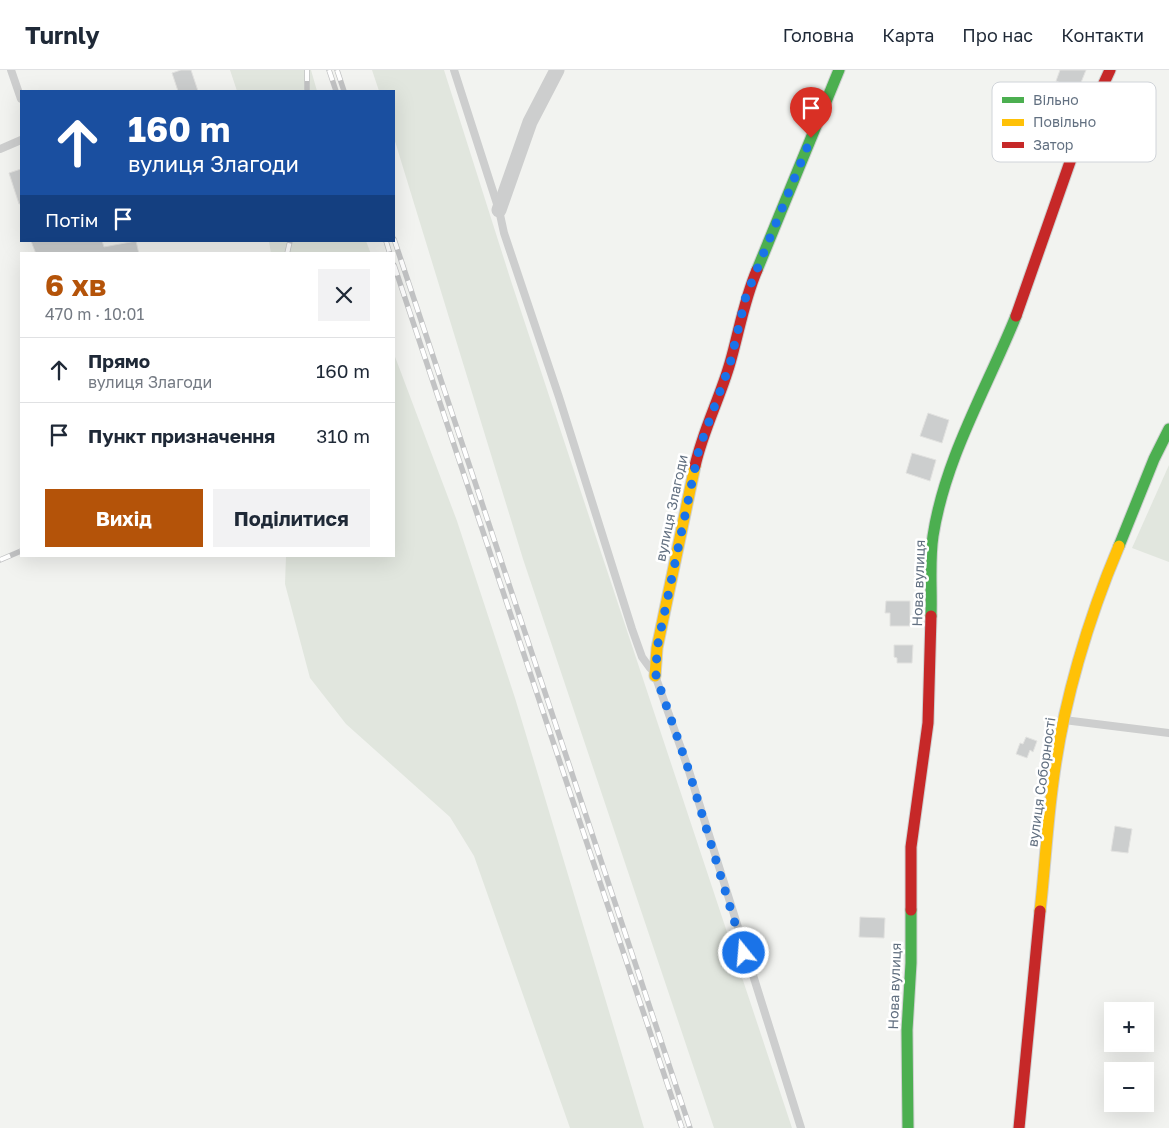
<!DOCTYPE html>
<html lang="uk">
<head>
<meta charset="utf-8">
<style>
  :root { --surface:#fff; --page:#f2f2f3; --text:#1f2937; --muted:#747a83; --line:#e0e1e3; --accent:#b45309 }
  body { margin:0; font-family:"Golos Text",sans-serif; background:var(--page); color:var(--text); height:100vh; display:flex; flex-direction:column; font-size:19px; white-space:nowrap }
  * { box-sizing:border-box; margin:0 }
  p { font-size:16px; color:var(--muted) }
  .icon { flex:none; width:28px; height:28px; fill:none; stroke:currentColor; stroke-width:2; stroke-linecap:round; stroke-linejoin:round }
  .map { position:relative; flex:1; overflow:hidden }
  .side { position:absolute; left:20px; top:182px; width:375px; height:305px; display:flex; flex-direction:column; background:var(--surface); border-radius:0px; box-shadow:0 5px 20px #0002 }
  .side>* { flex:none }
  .banner { position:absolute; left:20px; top:20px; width:375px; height:152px; border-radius:0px; box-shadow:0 5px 20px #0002; background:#1a4fa0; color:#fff; overflow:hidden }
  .buttons { position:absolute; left:1104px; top:932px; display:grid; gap:10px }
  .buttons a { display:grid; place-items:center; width:50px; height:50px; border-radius:0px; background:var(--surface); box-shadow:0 5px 20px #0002; font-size:25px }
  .pin { position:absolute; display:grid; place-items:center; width:42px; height:42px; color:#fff; margin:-51px -21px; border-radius:50% 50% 50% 0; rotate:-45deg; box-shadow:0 0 5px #0007 }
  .pin .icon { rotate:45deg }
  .me { position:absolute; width:55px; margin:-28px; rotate:343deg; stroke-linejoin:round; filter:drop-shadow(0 0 4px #0008) }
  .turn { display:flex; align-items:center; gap:18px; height:105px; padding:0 25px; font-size:22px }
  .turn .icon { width:65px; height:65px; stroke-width:2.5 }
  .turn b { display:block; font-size:35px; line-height:42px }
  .then { display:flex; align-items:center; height:48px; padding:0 25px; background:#0003; gap:10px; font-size:19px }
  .round { display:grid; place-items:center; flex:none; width:52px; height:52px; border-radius:0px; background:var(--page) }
  .summary { display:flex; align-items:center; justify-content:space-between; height:85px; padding:0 25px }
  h1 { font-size:30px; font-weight:700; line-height:38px; color:var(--accent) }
  .action { display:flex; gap:10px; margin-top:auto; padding:10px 25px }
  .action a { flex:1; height:58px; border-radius:0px; background:var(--accent); color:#fff; font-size:20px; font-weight:700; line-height:58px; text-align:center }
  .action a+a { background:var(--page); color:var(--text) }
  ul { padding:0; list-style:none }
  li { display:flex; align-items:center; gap:15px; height:65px; padding:0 25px; border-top:1px solid var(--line) }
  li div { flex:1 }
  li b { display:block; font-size:19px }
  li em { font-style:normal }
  header { display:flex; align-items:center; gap:30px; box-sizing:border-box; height:70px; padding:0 25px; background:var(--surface); border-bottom:1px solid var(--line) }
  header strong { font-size:24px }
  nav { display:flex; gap:28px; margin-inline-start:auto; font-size:18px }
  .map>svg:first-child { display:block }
  .green { fill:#e1e6de }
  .building { fill:#cccece; stroke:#e2e2e0 }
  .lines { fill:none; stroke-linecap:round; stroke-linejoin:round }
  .fast-casing { stroke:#ced0d0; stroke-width:13 }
  .slow-casing { stroke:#ced0d0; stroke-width:13 }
  .jam-casing { stroke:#ced0d0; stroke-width:13 }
  .lane { stroke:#cdcece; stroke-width:8 }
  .street { stroke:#cdcece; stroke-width:15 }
  .fast { stroke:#4caf50; stroke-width:11 }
  .slow { stroke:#ffc107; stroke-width:11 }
  .jam { stroke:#c62828; stroke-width:11 }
  .rail-casing { stroke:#c2c3c4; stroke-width:5.5 }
  .rail { stroke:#fff; stroke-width:4; stroke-dasharray:11; stroke-linecap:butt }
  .route { stroke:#1a73e8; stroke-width:9; stroke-dasharray:0 16.2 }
  .labels { text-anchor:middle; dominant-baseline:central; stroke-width:5; stroke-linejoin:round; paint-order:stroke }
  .street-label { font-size:14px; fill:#627081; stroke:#fff }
  .key { fill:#fff; stroke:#d0d4d9; stroke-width:1 }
  .key-label { font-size:14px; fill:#627081 }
</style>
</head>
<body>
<header>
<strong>Turnly</strong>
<nav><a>Головна</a><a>Карта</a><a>Про нас</a><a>Контакти</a></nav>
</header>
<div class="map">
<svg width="1169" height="1058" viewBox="0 0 1169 1058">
  <rect width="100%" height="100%" fill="#f2f3f0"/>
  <!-- green -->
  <g class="green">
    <path d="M230 0H311L317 21H237Z"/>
    <path d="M372 0H444L511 211 792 1058H714L523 489 394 68V21H379Z"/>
    <path d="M269 171H366L371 184H271Z"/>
    <path d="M394 284 457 451 515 628 644 1058H570L474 786 450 747 346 654 310 608 285 514 286 486H394Z"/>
    <path d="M1169 395V492L1132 478Z"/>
  </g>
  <!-- building -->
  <g class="building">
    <path d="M181 0H191L198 21H178L172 3Z"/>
    <path d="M1060 0H1086L1078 20 1056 11Z"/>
    <path d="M21 99V134H19L9 103Z"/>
    <path d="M31 171H102L104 177 136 171 139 184H36Z"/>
    <path d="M928 343 949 350 942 373 920 366Z"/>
    <path d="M912 383 936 390 930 411 906 403Z"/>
    <path d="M886 531H910V556H890V543H885Z"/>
    <path d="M894 575H913L912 593H897V588L894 587Z"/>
    <path d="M1026 667 1037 671 1033 682 1030 680 1027 688 1016 684 1020 673 1023 674Z"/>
    <path d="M1115 756 1132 759 1128 783 1111 781Z"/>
    <path d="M860 847 885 848 884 868 859 867Z"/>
  </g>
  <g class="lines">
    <!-- fast casing -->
    <g class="fast-casing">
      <g id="fast">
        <path d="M757 200 839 0"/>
        <path d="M1119 476 1154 389 1169 359"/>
        <path d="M931 546C932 520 929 492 933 466 945 388 987 318 1016 246"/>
        <path d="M908 1058 907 960 911 893V840"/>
      </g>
    </g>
    <!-- slow casing -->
    <g class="slow-casing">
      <g id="slow">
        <path d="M655 606 657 578 695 396"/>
        <path d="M1040 841C1045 798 1047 755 1053 712 1063 633 1088 549 1119 476"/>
      </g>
    </g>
    <!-- jam casing -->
    <g class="jam-casing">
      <g id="jam">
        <path d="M1016 246 1077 72 1110 0"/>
        <path d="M695 396C703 360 720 328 730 293 739 262 744 230 757 200"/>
        <path d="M911 840V777L928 653 931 546"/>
        <path d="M1019 1058 1040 841"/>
      </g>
    </g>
    <!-- lane -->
    <g class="lane">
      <path d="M11 0 21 29"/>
      <path d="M454 0 499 140 504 163 559 327 632 559 642 587 650 598"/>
      <path d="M0 79 21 70"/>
      <path d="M656 608 688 698 801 1058"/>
      <path d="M1064 650 1169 663"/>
    </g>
    <!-- street -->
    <path class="street" d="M499 140 530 52 557 0"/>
    <!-- fast -->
    <use href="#fast" class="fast"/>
    <!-- slow -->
    <use href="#slow" class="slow"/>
    <!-- jam -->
    <use href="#jam" class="jam"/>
    <!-- rail casing -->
    <g class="rail-casing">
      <g id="rail">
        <path d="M307 0V21"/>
        <path d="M329 0 336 21"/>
        <path d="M337 0 344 21"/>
        <path d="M394 169 690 1058"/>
        <path d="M386 171 390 184"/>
        <path d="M287 184 290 171"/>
        <path d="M394 195 682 1058"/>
        <path d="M0 490 21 481"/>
      </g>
    </g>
    <!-- rail -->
    <use href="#rail" class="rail"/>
  </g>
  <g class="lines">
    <!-- route -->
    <path class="route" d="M744 883 688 698 656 606 657 578 699 379 730 294 746 226 811 68"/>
  </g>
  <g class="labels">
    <!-- street labels -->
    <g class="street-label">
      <text transform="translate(671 438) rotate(-78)">вулиця Злагоди</text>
      <text transform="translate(918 513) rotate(-88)">Нова вулиця</text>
      <text transform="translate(1041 712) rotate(-82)">вулиця Соборності</text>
      <text transform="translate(894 916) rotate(-88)">Нова вулиця</text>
    </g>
  </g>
  <!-- legend -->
  <rect x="992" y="12" width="164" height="80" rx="8" class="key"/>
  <rect x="1002" y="27" width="22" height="6" fill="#4caf50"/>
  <rect x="1002" y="49" width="22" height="7" fill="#ffc107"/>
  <rect x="1002" y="72" width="22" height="6" fill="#c62828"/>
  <g class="key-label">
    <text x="1033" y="35">Вільно</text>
    <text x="1033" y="57">Повільно</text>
    <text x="1033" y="80">Затор</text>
  </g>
</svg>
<div class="buttons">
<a>+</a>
<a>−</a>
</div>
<div class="pin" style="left:811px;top:68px;background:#d93025"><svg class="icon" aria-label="arrive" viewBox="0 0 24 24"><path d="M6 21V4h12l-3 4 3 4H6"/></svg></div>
<svg class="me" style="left:744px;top:883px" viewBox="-20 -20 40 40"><circle r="17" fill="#1a73e8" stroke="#fff" stroke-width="3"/><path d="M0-11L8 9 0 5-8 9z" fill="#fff"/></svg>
<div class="banner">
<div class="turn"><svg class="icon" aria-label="ahead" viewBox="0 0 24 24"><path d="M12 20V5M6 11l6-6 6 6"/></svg><div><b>160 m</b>вулиця Злагоди</div></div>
<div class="then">Потім<svg class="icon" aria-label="arrive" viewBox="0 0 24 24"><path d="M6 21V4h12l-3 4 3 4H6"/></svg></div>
</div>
<section class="side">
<div class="summary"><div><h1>6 хв</h1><p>470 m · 10:01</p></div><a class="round"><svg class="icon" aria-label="close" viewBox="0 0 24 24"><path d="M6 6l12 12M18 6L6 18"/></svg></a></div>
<ul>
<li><svg class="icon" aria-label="ahead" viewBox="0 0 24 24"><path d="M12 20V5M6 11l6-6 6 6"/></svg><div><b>Прямо</b><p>вулиця Злагоди</p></div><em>160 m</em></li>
<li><svg class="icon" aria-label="arrive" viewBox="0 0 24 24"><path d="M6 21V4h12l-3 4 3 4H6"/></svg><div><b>Пункт призначення</b></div><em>310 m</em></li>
</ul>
<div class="action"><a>Вихід</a><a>Поділитися</a></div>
</section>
</div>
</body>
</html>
